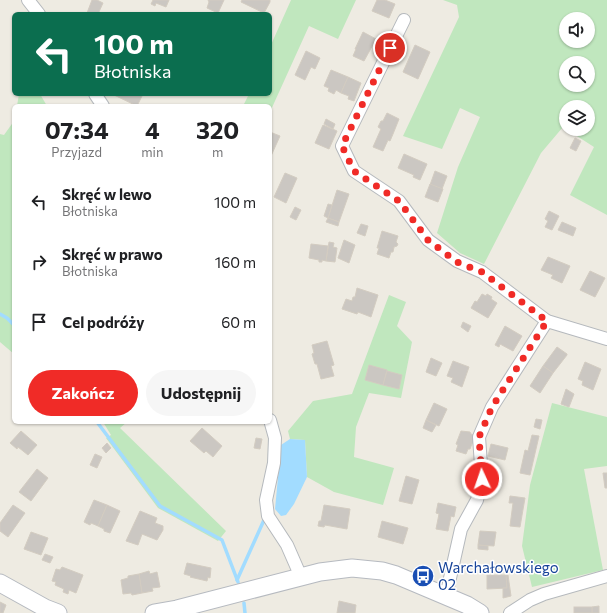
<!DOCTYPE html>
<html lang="pl">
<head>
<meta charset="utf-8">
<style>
  :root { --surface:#fff; --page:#f6f6f6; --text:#202124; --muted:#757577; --accent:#f02b27 }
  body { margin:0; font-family:Commissioner,sans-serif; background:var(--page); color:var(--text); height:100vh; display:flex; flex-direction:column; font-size:15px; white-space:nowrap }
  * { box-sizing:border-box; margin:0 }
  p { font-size:13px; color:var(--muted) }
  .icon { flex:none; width:22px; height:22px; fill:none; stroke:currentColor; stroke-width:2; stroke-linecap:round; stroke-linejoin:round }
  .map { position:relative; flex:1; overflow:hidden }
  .side { position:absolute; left:12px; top:104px; width:260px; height:320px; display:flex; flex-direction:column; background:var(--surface); border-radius:6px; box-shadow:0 1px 3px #0004 }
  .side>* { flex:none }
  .guide { position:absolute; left:12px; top:12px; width:260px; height:84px; border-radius:6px; box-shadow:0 1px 3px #0004; background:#0b6e4f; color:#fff; overflow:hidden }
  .buttons { position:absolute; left:559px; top:12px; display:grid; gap:8px }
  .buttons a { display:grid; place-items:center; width:36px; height:36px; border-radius:50%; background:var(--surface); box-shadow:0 1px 3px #0004; font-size:20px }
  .pin { position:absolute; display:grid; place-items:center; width:34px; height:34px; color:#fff; margin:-17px; border:2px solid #fff; border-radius:50%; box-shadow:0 1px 4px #0007 }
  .me { position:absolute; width:44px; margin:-22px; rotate:357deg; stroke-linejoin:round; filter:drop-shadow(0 0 3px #0008) }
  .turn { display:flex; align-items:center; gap:14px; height:84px; padding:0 16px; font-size:18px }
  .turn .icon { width:52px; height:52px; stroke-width:2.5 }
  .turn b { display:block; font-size:28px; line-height:34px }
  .eta { display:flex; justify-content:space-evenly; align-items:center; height:68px; text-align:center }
  .eta b { font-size:24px; font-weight:700; line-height:28px }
  .action { display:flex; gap:8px; margin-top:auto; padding:8px 16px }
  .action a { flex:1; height:46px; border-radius:24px; background:var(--accent); color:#fff; font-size:16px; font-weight:700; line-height:46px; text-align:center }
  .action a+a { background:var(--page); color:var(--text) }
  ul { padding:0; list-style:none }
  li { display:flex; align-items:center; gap:12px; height:60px; padding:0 16px }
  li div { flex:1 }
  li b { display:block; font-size:15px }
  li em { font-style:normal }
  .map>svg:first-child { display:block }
  .green { fill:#c0e7be; fill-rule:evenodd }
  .water { fill:#a2dcff }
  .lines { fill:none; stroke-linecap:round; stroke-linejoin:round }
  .stream { stroke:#a2dcff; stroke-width:3.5 }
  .building { fill:#cbc7c2; stroke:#d3ccc1 }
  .street-casing { stroke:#b5b9bd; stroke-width:14 }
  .secondary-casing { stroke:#b6bac0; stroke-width:19 }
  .street { stroke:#fff; stroke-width:12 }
  .secondary { stroke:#fff; stroke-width:17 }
  .route { stroke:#f02b27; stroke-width:7; stroke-dasharray:0 12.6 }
  .labels { text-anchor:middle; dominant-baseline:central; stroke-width:3; stroke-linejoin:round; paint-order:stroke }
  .transit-label { font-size:15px; fill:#164399; stroke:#fff; text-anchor:start }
</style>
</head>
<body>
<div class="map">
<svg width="607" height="613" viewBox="0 0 607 613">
  <rect width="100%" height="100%" fill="#eeebe2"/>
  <!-- green -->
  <g class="green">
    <path d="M291 0H356L338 39 309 26 270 112V106H243L249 94H270V47Z"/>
    <path d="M443 0H607V215L570 195 594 147 566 129H588V107H566V129L563 127 541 153 484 264 460 253 437 233 458 167 480 117 460 108 442 149 403 136 459 17 457 5ZM566 19H588V41H566ZM566 63H588V85H566Z"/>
    <path d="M19 94H40L47 106H17Z"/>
    <path d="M14 121V354L0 342V134L4 135Z"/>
    <path d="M389 295 406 302 397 326 412 342 401 398 369 393 356 427 354 457 394 468 383 505 334 492 307 477 305 440 290 439 288 431 313 401 352 394Z"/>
    <path d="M552 403 607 417V466L584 469 603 570 532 587 522 546 530 485Z"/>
    <path d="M103 422H127L120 428 226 531 218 541 158 508 106 438 111 435Z"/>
  </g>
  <!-- water -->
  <path class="water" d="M290 439 305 440 307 477 294 504 286 515 281 516 275 509 281 445Z"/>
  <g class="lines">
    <!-- stream -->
    <g class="stream">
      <path d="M0 314 7 318 14 325"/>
      <path d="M97 422 160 506 222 540 238 582"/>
      <path d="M237 580 264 520"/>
      <path d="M244 603 245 613"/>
    </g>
  </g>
  <!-- building -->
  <g class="building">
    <path d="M92 0H97L103 3 98 14 87 13Z"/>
    <path d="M153 0H169L166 7 156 3 155 6 151 4Z"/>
    <path d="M208 0H224L218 13 207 8 209 2Z"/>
    <path d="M242 0H270V2L264 13 241 2Z"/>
    <path d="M377 0H385L395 4 389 18 372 11Z"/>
    <path d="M363 32 376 39 364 61 353 56 356 49H355Z"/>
    <path d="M415 45 430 52 418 79 403 72Z"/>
    <path d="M306 51 320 58 315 69 311 67 305 80 295 75Z"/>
    <path d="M331 70 348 77 341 93 336 90 334 94 328 91 329 88 324 86Z"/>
    <path d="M348 77 361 83 354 101 348 99 349 96 341 93Z"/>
    <path d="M112 94H143L137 106Z"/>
    <path d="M387 113 399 119 393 134 390 141 388 140 383 151 373 147 381 129 378 127 381 121H383Z"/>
    <path d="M326 119 335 124 333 129 324 124Z"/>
    <path d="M323 125 337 131 329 149 315 143Z"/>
    <path d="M270 132 280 136 271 156H270Z"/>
    <path d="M575 138 581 141 576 151 570 148Z"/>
    <path d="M404 154 427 164 420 180 413 177 414 175 398 168Z"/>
    <path d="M435 171 447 176 442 189 430 185Z"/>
    <path d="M285 173 297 178 286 203 274 197Z"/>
    <path d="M430 184 443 189 438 202 425 197Z"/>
    <path d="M337 190 349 194 339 222 328 218Z"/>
    <path d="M328 204 332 205 328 218 324 216Z"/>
    <path d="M295 207 301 210 296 220 290 217Z"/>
    <path d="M549 211 559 216 552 230 545 227 548 221 545 219Z"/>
    <path d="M328 218 339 222 338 226 326 222Z"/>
    <path d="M562 222 576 228 573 236 558 230Z"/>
    <path d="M361 224 368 226 365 236 357 233Z"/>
    <path d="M382 231 398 236 396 242 398 244 397 246 394 247 393 252H391L389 258 377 254 379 248H377Z"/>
    <path d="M344 240 355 245 349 263 338 258Z"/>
    <path d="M329 242 334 243 333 247 337 248 335 262 326 261Z"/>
    <path d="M311 244 328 246 326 261 322 260V262H319V260L309 258Z"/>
    <path d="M548 257 570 266 562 283 551 278 553 275 541 270Z"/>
    <path d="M590 271 605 278 595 297 580 290Z"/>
    <path d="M357 288 378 295 371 317 358 312 357 314 342 309 346 299 352 301 353 297H355Z"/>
    <path d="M482 294 486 296 487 294 492 297 491 299 497 303 488 318 471 308 475 301 477 302Z"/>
    <path d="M463 322 471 326 468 332 461 327Z"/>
    <path d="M505 326 522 336 513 351 500 344 499 347 495 345Z"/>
    <path d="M327 341 334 365 331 366 334 376 321 379 317 364H315L312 354 314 353 312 345Z"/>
    <path d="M557 347 567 354V355L553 373 543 366Z"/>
    <path d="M431 358 442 363 436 376 426 372Z"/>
    <path d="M453 361 469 367 462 387 451 382 453 378 447 376Z"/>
    <path d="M585 362 601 369 593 390 582 385 583 381 578 379Z"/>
    <path d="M369 365 387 370 383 385 365 380Z"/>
    <path d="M543 366 553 373 540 393 530 386Z"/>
    <path d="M387 371 402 375 399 389 383 385Z"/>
    <path d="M566 389 574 394 569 407 561 404Z"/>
    <path d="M434 403 447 409 439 426 426 420Z"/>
    <path d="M536 419 542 420 540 429 534 427Z"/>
    <path d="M426 420 436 425 432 432 423 428Z"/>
    <path d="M202 428 222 446 213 457 206 451 204 453 190 441Z"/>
    <path d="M21 431 37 445 28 455 18 447 17 449 10 443Z"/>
    <path d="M461 431 470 432 471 434 475 436 470 449H468L466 454 456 451 458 445 456 444Z"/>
    <path d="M532 435 539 436 530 475 520 473 525 450 528 451Z"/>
    <path d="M256 438 262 439 260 449 254 448Z"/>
    <path d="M107 443 111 448 106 453 102 448Z"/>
    <path d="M491 444 508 448 505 460 488 456Z"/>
    <path d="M95 454 102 457 97 468 90 465Z"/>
    <path d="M37 469 48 478 31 501 19 492Z"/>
    <path d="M603 473H607V488H605Z"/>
    <path d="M406 476 419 480 412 504 399 501Z"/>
    <path d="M510 496 525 498 520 527 510 526 513 503H509Z"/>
    <path d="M94 500 107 505 98 526 91 523 90 525 84 522Z"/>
    <path d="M438 503 456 507 454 517 451 516 448 531 436 529 439 514 436 513Z"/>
    <path d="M13 505 25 513 8 537 0 531V523Z"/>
    <path d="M107 505 120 511 110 533 104 531V529L98 526Z"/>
    <path d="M324 505 350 509 347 529 325 525 324 527 318 526 319 521H321Z"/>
    <path d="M140 511 157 518 155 523 163 526V530L157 540 142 534 138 545 126 541Z"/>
    <path d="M382 521 408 528 403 544 378 537Z"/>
    <path d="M480 531 496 532 494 546 478 545Z"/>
    <path d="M31 532 48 538 41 555 24 549Z"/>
    <path d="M478 545 488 546V550L478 549Z"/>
    <path d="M45 554 53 557 50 563 42 560Z"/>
    <path d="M187 563 211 568 210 578 208 577 207 581 190 577 191 576 184 574Z"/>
    <path d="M62 567 83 575 76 593 69 590 68 594 63 592 64 589 55 585 56 582 52 581 56 569 60 570Z"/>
    <path d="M149 571 150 574 157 572 160 587 152 588 153 591 142 593 139 574Z"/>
    <path d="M139 574 142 593 132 595 131 593 123 594 121 580 128 578V576Z"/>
    <path d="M487 575H506L507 588 487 589Z"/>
    <path d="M506 575H508L511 596 503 598V588H507Z"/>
    <path d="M339 601 356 605 355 613H337Z"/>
    <path d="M0 602 6 605 3 613H0Z"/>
    <path d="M599 606V613H592V607Z"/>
    <rect x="574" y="607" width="18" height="6"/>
  </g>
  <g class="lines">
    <!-- street casing -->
    <g class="street-casing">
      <g id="street">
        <path d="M28 0 39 14"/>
        <path d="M404 20 342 146 354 171 399 201 428 240 457 261 482 272 547 321 607 339"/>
        <path d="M95 94 103 106"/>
        <path d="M270 420 275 438 274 463 266 500 268 516 287 545 301 577"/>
        <path d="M446 596 461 529 477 500 482 479 479 437 492 407 547 321"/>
        <path d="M510 613 530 600 544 594 607 576"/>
      </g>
    </g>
    <!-- secondary casing -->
    <g class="secondary-casing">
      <g id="secondary">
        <path d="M0 583 45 608 58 613"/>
        <path d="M154 613 177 609 320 572 352 568 382 571 396 575 467 605 480 613"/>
      </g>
    </g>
    <!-- street -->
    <use href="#street" class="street"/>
    <!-- secondary -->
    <use href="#secondary" class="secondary"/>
  </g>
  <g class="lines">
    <!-- route -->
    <path class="route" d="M390 48 342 146 354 171 399 201 428 240 457 262 482 272 547 321 492 407 479 437 482 479"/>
  </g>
  <!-- icons -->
  <defs>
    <g id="bus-disc" transform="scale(1.15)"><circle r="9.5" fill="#1a4fb4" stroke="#fff"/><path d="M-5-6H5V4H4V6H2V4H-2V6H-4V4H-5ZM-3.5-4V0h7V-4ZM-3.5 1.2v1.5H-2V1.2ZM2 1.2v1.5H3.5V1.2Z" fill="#fff"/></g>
  </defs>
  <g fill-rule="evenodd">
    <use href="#bus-disc" x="423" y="576"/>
  </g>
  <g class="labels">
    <!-- transit labels -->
    <g class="transit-label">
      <text x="438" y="567">Warchałowskiego<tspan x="438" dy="17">02</tspan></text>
    </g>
  </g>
</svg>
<div class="buttons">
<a><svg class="icon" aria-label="sound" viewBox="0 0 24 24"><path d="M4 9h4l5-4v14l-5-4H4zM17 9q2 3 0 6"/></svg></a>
<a><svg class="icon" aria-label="search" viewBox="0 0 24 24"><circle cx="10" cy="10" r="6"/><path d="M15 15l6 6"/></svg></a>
<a><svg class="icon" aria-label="layers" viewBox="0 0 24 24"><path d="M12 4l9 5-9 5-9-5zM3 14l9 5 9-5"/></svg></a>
</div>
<div class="pin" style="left:390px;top:48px;background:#d93025"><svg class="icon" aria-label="arrive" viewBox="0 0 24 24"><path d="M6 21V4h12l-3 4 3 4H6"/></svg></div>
<svg class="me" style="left:482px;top:479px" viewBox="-20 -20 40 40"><circle r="17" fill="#f02b27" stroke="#fff" stroke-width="3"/><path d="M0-11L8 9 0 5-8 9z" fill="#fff"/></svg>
<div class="guide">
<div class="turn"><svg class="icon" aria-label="left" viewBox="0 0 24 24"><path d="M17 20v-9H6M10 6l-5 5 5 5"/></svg><div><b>100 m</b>Błotniska</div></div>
</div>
<section class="side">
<div class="eta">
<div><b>07:34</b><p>Przyjazd</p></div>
<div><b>4</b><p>min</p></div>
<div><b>320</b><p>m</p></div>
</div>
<ul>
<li><svg class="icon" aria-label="left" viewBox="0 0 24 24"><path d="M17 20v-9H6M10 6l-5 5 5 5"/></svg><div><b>Skręć w lewo</b><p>Błotniska</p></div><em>100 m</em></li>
<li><svg class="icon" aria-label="right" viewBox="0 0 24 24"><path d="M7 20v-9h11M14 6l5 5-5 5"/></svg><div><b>Skręć w prawo</b><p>Błotniska</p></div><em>160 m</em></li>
<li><svg class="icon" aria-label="arrive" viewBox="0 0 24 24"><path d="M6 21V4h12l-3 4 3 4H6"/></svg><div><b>Cel podróży</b></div><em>60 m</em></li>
</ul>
<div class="action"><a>Zakończ</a><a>Udostępnij</a></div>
</section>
</div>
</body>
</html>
